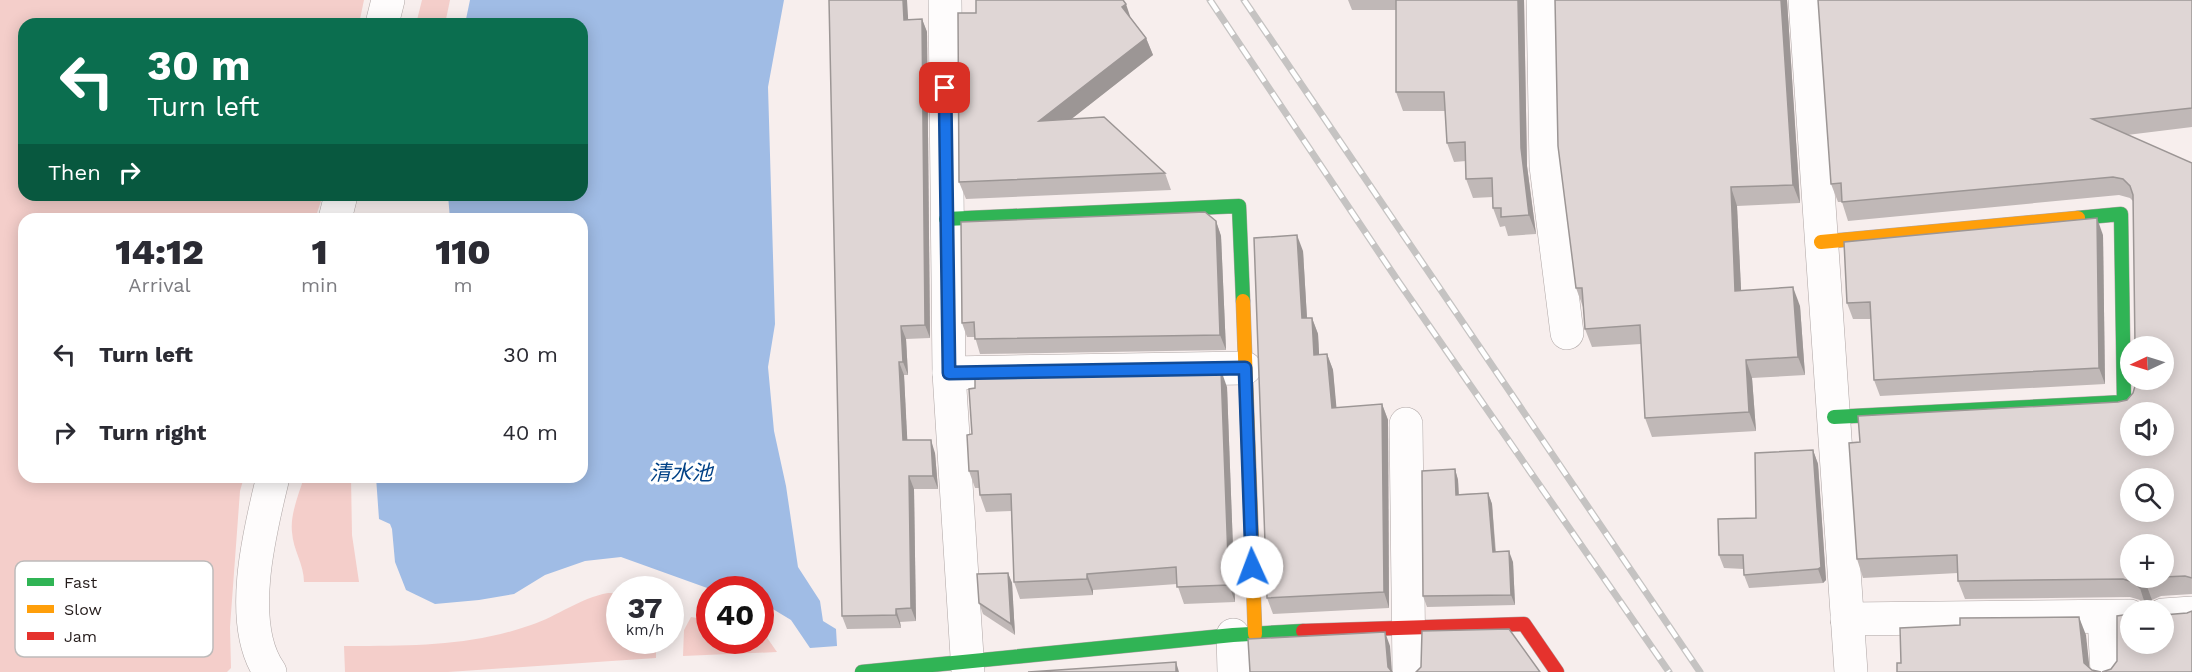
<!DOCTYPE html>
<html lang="en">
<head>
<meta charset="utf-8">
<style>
  :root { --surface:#fff; --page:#f7f7f7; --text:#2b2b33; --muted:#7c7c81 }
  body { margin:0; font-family:"Work Sans","Noto Sans JP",sans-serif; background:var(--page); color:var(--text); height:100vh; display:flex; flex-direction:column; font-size:22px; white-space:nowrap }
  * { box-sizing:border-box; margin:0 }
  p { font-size:20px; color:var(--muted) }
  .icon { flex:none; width:33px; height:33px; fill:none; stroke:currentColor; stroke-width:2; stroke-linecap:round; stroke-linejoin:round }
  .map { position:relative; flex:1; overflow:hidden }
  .details { position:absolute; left:18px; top:213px; width:570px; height:270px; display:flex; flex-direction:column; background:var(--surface); border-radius:18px; box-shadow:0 3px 15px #0003 }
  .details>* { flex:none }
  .banner { position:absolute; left:18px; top:18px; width:570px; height:183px; border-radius:18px; box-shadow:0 3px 15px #0003; background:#0b6e4f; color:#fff; overflow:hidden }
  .needle { width:39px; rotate:266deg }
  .buttons { position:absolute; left:2120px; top:336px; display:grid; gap:12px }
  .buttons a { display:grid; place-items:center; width:54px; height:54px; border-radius:50%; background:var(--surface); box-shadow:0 3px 15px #0003; font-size:30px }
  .speed { position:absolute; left:606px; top:576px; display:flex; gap:12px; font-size:30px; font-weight:700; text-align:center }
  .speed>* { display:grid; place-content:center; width:78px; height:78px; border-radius:50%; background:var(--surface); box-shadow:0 3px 15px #0003; line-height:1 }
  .speed small { font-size:15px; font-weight:400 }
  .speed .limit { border:9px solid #d22; background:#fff; color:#111 }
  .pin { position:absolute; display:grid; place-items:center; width:51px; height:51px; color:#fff; margin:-26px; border-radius:12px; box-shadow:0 3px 9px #0006 }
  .me { position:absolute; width:66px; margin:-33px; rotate:358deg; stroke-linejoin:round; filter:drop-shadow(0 0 4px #0008) }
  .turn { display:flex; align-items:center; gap:21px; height:126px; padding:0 30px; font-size:27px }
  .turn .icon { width:78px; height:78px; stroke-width:2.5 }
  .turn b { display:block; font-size:42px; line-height:51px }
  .then { display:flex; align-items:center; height:57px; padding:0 30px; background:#0003; gap:12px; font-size:22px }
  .eta { display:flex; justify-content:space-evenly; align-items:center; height:102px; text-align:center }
  .eta b { font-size:36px; font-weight:800; line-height:42px }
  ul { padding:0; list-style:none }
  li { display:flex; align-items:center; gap:18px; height:78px; padding:0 30px }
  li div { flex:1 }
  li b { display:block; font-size:22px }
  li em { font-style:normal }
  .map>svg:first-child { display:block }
  .green { fill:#f4ceca }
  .water { fill:#a0bce5 }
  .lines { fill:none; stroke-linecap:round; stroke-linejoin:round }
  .street-casing { stroke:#aea5a4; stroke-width:34 }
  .fast-casing { stroke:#aea5a4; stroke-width:15 }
  .slow-casing { stroke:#aea5a4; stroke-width:15 }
  .jam-casing { stroke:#aea5a4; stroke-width:15 }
  .street { stroke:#fefcfc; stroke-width:33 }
  .fast { stroke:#30b455; stroke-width:14 }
  .slow { stroke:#ff9f0a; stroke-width:14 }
  .jam { stroke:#e5322d; stroke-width:14 }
  .rail-casing { stroke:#c5c3c2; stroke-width:7 }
  .rail { stroke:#fff; stroke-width:4.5; stroke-dasharray:14; stroke-linecap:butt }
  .wall { fill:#c0b8b7 }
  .shaded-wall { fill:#9c9695 }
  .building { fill:#dfd6d5; stroke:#9c9695; stroke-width:1.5; fill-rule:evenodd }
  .route-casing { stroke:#114b97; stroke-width:15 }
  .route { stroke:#1a73e8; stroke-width:10 }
  .labels { text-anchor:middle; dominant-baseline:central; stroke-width:6; stroke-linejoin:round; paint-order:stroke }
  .water-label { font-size:21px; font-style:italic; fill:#014186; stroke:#fff }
  .key { fill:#fff; stroke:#bdbbba; stroke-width:1.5 }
  .key-label { font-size:16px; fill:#241b1a }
</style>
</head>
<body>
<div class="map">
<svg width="2192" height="672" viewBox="0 0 2192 672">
  <rect width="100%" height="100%" fill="#f7eeed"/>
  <!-- green -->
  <g class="green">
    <path d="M0 0H364L359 24H24V195H323L315 219H24V477H244L240 491 230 627 231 668 227 672H0Z"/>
    <path d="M422 0H450L445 24H416Z"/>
    <path d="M304 477H351L352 535 359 582H304C304 564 293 550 292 532 290 514 299 494 304 477Z"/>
    <path d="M608 593H619L620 640 656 641V658L448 672H345L344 646C408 646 469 647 531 625 558 616 580 598 608 593Z"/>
    <path d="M691 617 709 620 710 640H760L761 629 777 652 683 656 684 630Z"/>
  </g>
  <!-- water -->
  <path class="water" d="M470 0H784L768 87 775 324 768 367 774 431 786 486 798 567 820 601 823 621 836 629 837 646 810 648 791 620 761 602 760 590 710 589 621 557 585 561 545 575 514 594 479 600 435 604 406 590 395 562 392 529 390 524 379 519 376 477H582V219H450L448 195H582V24H465Z"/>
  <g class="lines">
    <!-- street casing -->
    <g class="street-casing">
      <g id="street">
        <path d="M945 0 949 373 968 672"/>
        <path d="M1543 0 1546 166 1567 333"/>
        <path d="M1805 0 1851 672"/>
        <path d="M382 24 388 0"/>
        <path d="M335 219 341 195"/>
        <path d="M949 373 1245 368"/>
        <path d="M1406 424 1409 672"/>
        <path d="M2163 615 2192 613"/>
        <path d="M2104 617 2107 672"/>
        <path d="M1847 619 2130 616"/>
        <path d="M1233 635 1234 672"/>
        <path d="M270 672C236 624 260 530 273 477"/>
      </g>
    </g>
    <!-- fast casing -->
    <g class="fast-casing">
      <g id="fast">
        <path d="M946 219 1239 206 1243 301"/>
        <path d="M1834 417 2124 402 2121 214 2078 218"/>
        <path d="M862 672 1233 635 1303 631"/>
      </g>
    </g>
    <!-- slow casing -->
    <g class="slow-casing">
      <g id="slow">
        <path d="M1821 242 2078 218"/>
        <path d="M1243 301 1255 634"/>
      </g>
    </g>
    <!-- jam casing -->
    <g class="jam-casing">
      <path id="jam" d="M1303 631 1524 624 1557 672"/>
    </g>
    <!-- street -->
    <use href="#street" class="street"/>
    <!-- fast -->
    <use href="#fast" class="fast"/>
    <!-- slow -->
    <use href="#slow" class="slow"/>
    <!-- jam -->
    <use href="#jam" class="jam"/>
    <!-- rail casing -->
    <g class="rail-casing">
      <g id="rail">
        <path d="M1210 0 1398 281 1669 672"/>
        <path d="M1244 0 1700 672"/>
      </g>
    </g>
    <!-- rail -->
    <use href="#rail" class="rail"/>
  </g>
  <!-- wall -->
  <g class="wall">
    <path d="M1348 0H1524L1527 166 1536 234 1508 236 1505 226 1500 227 1493 208V197L1473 198 1466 179V161L1454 162 1447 143 1445 111H1403L1396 92V10H1352Z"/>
    <path d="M1555 0H1787L1800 203 1737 206 1741 290 1800 306 1805 375 1752 378 1756 431 1652 437 1645 418 1641 344 1592 347 1585 329 1584 307H1583L1576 288Z"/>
    <path d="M2192 0V127L2127 135 2192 163V594L2161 596 2152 600 2146 607 2140 600 2130 597 1965 599 1958 581V573L1863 578 1857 559 1860 442 2118 402 2127 400 2133 393 2136 383 2133 201 2130 198 2119 195 1848 221 1842 202H1838L1831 184Z"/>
    <path d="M1131 18 1146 38 1153 55 1071 119 1165 173 1171 190 966 199 959 182Z"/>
    <path d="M922 19 927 32 930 338 906 339 908 375H904L907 440 935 453 938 489H914L916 621 900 622 901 628 847 629 842 616 908 20Z"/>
    <path d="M233 195H248L238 198Z"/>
    <path d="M1216 221 1221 236 1226 350 980 354 975 337H967L962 323Z"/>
    <path d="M2103 235 2105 384 1880 396 1874 380 1871 319H1853L1847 303Z"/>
    <path d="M1303 251 1307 318H1312L1318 334 1319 355 1327 354 1333 370 1336 408 1382 404 1388 420 1389 608 1273 614 1267 598Z"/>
    <path d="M1227 387 1235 602 1184 604 1177 584 1093 590V595L1020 599 1014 582 1011 511 986 512 980 495 979 488H975L969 471 972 434Z"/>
    <path d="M1813 450 1818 464 1826 580 1823 583 1749 588 1744 575V569L1724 568 1719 555 1756 518Z"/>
    <path d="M1455 469 1458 480 1459 494 1488 493 1492 504 1496 552 1513 562 1515 605 1427 607 1423 596Z"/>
    <path d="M1008 573 1012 583 1015 635 983 614 979 603Z"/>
  </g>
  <!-- shaded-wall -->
  <g class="shaded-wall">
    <path d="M903 0H907L909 33 904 20Z"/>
    <path d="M1518 0H1524L1527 166 1536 234 1529 215 1521 148Z"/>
    <path d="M1781 0H1787L1800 203 1793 185Z"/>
    <path d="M1126 4 1132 22 1122 7Z"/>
    <path d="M922 19 927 32 930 338 925 325Z"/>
    <path d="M1146 38 1153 55 1046 139 1039 121Z"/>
    <path d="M1731 187 1737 206 1742 309 1735 291Z"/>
    <path d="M2097 218 2103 235 2105 384 2099 368Z"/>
    <path d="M1216 221 1221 236 1226 350 1220 335Z"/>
    <path d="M1297 235 1303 251 1308 335 1302 318Z"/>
    <path d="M1793 287 1800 306 1805 375 1798 357Z"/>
    <path d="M1312 318 1318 334 1320 371 1314 355Z"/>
    <path d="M901 326 906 339 908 375 903 362Z"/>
    <path d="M1327 354 1333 370 1338 424 1332 408Z"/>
    <path d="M1746 360 1752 378 1756 431 1749 412Z"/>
    <path d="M899 362 904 375 908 453 903 440Z"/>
    <path d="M1221 370 1227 387 1235 602 1229 585Z"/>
    <path d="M1382 404 1388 420 1389 608 1384 592Z"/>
    <path d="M931 440 935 453 938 489 933 476Z"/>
    <path d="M1813 450 1818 464 1826 580 1823 583 1818 569Z"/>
    <path d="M1455 469 1458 480 1459 505 1456 495Z"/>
    <path d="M909 476 914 489 916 621 911 608Z"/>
    <path d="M1488 493 1492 504 1496 562 1493 552Z"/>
    <path d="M1509 551 1513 562 1515 605 1511 595Z"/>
    <path d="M1008 573 1012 583 1015 635 1011 624Z"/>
    <path d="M1087 574 1093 590V595L1087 579Z"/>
    <path d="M2145 581 2152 600 2146 607 2140 588Z"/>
    <path d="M896 609 900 622 901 628 896 615Z"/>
    <path d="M2079 617 2086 635 2090 672 2084 663Z"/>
    <path d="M1385 632 1390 646 1392 672 1388 667Z"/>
    <path d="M1176 662 1179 672H1176Z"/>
  </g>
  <!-- building -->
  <g class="building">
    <path d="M829 0H903L904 20 922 19 925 325 901 326 903 362H899L903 440H931L933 476H909L911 608 896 609V615L842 616Z"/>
    <path d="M976 0H1123L1126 4 1122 7 1146 38 1039 121 1104 117 1165 173 959 182 958 13H976Z"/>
    <path d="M1396 0H1518L1521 148 1529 215 1501 217V208H1493L1492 178 1466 179 1465 142 1447 143 1444 92H1396Z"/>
    <path d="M1555 0H1781L1793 185 1731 187 1735 291 1793 287 1798 357 1746 360 1749 412 1645 418 1640 325 1585 329 1582 288H1576L1558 146Z"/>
    <path d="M1818 0H2192V108L2092 119 2192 163V578L2185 576 2163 577V544H2130V578H2161H2154L2145 581 2140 588 2133 582 2123 579 1958 581 1957 555 1857 559 1849 443 1860 442 1858 416 2118 402 2127 400 2133 393 2136 383V380H2163V346H2135L2133 195 2130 186 2123 179 2113 177 1842 202 1841 183 1831 184ZM2130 412H2163V446H2130ZM2130 478H2163V512H2130Z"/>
    <path d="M1205 212 1216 221 1220 335 975 339 974 322 962 323 961 222Z"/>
    <path d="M2097 218 2099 368 1874 380 1870 302 1847 303 1844 242Z"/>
    <path d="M1297 235 1302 318H1312L1314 355 1327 354 1332 408 1382 404 1384 592 1267 598 1254 238Z"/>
    <path d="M1221 370 1229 585 1177 587 1176 567 1087 574V579L1014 582 1011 494 980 495 978 471H969L967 435 972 434 969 389 975 388V374Z"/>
    <path d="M1813 450 1821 567 1818 569 1744 575 1743 555H1719L1718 519 1756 518 1755 453Z"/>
    <path d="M1455 469 1456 495 1488 493 1493 552 1509 551 1511 595 1423 596 1422 471Z"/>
    <path d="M1008 573 1011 624 979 603 977 574Z"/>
    <path d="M2140 605 2145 610H2135Z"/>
    <path d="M2192 611V672H2102L2111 669 2117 661V616L2130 614V644H2163V615L2187 613Z"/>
    <path d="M2079 617 2084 663 2092 670 2101 672H1897V663H1901L1900 628 1960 625V618Z"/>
    <path d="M1509 629 1540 672H1416L1421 667 1422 631Z"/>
    <path d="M1385 632 1388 667 1392 672H1250L1248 639Z"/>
    <path d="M1176 662V672H1028Z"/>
  </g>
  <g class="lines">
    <!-- route casing -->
    <g class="route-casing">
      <path id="route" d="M945 88 949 373 1245 368 1252 567"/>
    </g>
    <!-- route -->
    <use href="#route" class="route"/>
  </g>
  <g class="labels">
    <!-- water labels -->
    <g class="water-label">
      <text x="681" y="472">清水池</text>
    </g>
  </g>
  <!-- legend -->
  <rect x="15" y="561" width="198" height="96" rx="9" class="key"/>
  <rect x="27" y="578" width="27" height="8" fill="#30b455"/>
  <rect x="27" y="605" width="27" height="8" fill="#ff9f0a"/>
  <rect x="27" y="632" width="27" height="8" fill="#e5322d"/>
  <g class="key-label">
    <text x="64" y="588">Fast</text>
    <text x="64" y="615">Slow</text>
    <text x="64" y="642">Jam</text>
  </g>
</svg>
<div class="buttons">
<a><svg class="needle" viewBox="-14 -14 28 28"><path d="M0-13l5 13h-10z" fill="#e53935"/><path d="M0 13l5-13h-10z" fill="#7c7c81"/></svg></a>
<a><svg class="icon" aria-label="sound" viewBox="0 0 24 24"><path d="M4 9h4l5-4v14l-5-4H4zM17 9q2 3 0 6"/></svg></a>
<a><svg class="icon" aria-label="search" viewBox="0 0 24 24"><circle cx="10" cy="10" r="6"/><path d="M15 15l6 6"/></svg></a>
<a>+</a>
<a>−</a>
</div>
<div class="speed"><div>37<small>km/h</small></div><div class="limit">40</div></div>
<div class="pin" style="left:945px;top:88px;background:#d93025"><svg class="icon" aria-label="arrive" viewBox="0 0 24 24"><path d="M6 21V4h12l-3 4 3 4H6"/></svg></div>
<svg class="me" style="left:1252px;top:567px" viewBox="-20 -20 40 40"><circle r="19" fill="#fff"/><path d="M0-13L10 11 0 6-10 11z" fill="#1a73e8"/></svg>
<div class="banner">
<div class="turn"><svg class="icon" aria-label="left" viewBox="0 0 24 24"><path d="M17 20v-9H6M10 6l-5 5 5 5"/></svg><div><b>30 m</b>Turn left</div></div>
<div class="then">Then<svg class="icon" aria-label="right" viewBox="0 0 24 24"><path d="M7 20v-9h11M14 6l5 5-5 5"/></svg></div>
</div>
<section class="details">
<div class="eta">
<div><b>14:12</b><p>Arrival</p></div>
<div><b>1</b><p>min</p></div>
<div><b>110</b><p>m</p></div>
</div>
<ul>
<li><svg class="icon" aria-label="left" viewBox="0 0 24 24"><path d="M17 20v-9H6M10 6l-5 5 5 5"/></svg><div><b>Turn left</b></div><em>30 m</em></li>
<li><svg class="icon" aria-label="right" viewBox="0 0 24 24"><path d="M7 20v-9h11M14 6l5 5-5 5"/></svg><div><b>Turn right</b></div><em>40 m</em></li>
</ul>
</section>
</div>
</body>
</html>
